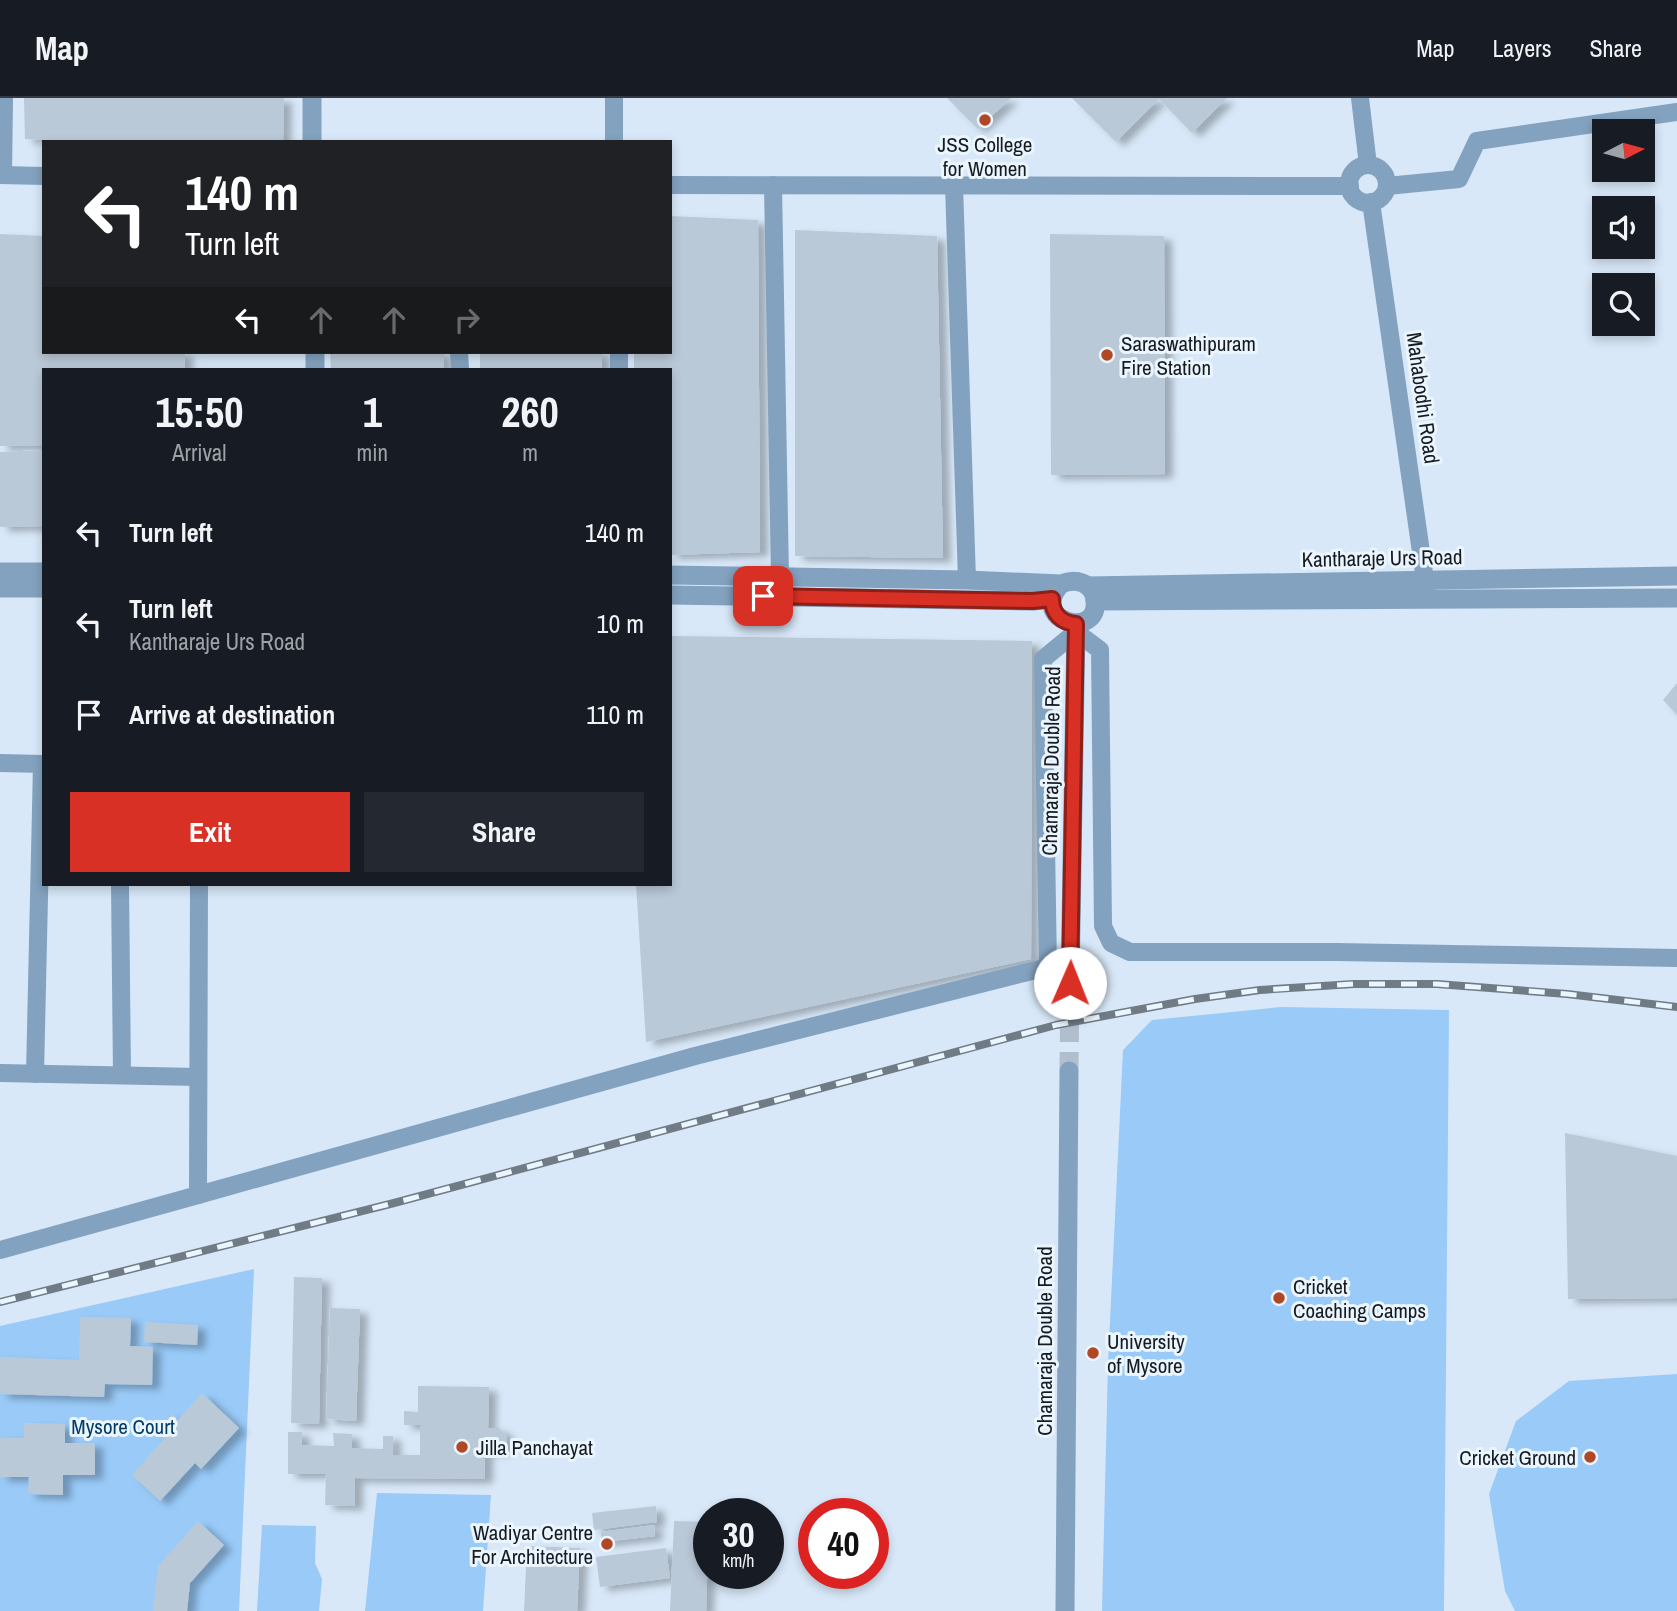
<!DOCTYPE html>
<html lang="en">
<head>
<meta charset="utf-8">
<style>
  :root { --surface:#171b24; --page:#242831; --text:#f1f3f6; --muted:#9ea1a6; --line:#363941; --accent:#d93025 }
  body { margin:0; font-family:"Archivo Narrow",sans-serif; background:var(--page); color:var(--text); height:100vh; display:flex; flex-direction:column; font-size:26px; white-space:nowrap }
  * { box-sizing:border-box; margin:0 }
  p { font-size:23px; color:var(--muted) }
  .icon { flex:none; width:38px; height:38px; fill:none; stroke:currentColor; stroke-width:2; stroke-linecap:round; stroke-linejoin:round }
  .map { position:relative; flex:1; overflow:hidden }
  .sheet { position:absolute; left:42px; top:270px; width:630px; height:518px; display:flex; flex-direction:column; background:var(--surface); border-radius:0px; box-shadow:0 4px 10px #0003 }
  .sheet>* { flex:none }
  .guide { position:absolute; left:42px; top:42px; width:630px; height:214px; border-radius:0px; box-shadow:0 4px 10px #0003; background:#202124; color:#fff; overflow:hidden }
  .needle { width:46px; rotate:84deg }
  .controls { position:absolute; left:1592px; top:21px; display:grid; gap:14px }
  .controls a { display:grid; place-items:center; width:63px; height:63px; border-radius:0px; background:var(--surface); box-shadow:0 4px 10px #0003; font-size:35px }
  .speed { position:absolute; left:693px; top:1400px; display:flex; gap:14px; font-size:35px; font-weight:700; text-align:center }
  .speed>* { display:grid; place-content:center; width:91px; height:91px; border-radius:50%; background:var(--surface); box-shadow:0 4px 10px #0003; line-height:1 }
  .speed small { font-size:18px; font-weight:400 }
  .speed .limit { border:10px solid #d22; background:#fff; color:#111 }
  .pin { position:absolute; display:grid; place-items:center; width:60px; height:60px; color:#fff; margin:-30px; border-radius:14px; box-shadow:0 4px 10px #0006 }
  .me { position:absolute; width:77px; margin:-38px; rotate:1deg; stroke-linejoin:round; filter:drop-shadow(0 0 5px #0008) }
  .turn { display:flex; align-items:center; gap:24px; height:147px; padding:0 28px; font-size:32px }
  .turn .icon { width:91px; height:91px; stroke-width:2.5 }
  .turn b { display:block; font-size:49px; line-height:60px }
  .lanes { display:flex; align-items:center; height:66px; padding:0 28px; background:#0003; justify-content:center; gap:35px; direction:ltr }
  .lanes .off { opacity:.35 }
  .eta { display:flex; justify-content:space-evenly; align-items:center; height:119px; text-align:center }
  .eta b { font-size:42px; font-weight:800; line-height:49px }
  .action { display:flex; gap:14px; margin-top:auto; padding:14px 28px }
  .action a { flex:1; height:80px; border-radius:0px; background:var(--accent); color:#fff; font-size:28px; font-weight:800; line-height:80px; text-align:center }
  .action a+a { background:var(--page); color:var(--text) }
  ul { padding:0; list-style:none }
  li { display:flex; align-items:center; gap:21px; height:91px; padding:0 28px }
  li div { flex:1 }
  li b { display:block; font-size:26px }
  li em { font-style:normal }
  header { display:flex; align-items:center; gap:42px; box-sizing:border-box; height:98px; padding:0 35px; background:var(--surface); border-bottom:2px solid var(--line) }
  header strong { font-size:33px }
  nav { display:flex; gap:38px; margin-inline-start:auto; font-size:24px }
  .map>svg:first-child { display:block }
  .green { fill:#99caf8 }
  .building { fill:#bac9d8; filter:url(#shadow) }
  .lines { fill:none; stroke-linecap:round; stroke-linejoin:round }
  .tertiary-tunnel { stroke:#b1bfcd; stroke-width:19; stroke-dasharray:19 10; stroke-linecap:butt }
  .minor { stroke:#83a2bf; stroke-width:18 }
  .tertiary { stroke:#83a2bf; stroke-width:19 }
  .rail-casing { stroke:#707b85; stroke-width:8 }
  .rail { stroke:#ebf5fe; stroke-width:5; stroke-dasharray:16; stroke-linecap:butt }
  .route-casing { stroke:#8d1f18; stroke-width:18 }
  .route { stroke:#d93025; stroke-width:12 }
  .poi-dot { fill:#b04826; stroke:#ebf5fe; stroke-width:2.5 }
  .labels { text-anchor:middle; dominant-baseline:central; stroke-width:6; stroke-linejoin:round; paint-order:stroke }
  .poi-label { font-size:21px; fill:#161b21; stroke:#ebf5fe; text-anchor:start }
  .street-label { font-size:21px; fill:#161b21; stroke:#ebf5fe }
  .park-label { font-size:21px; fill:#013b66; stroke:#ebf5fe }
</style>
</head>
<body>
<header>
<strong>Map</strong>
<nav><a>Map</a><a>Layers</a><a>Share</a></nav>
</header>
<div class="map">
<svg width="1677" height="1513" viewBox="0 0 1677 1513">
  <defs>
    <filter id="shadow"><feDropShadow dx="8" dy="4.5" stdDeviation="3.5" flood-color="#0004"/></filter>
  </defs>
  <rect width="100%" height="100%" fill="#d8e8f8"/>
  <!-- green -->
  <g class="green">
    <path d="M1281 909 1449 912 1444 1513H1102L1108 1265 1123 952 1152 922Z"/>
    <path d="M254 1171 239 1513H0V1228Z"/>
    <path d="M1677 1276V1513H1515L1505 1493 1489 1396 1516 1323 1569 1283Z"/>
    <path d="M377 1395 491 1397 483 1513H365Z"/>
    <path d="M262 1427 316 1428 315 1465 322 1481 319 1513H257Z"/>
  </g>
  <!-- building -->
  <g class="building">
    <path d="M24 0H284L283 44H92L25 41Z"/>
    <path d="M947 0H1011L978 31Z"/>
    <path d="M1072 0H1227L1192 35 1159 1 1116 44Z"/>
    <path d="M670 118 758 122 760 454 670 457V271H634V254H670Z"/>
    <path d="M795 132 937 138 943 460 795 458Z"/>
    <path d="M0 136 44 138V254H185V271H44V347L0 348Z"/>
    <path d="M1050 136 1164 138 1165 376 1051 377Z"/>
    <path d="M330 254H444V271H331Z"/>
    <rect x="480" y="254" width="122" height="17"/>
    <path d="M44 352V428L0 429V354Z"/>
    <path d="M670 538 1032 543 1031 861 646 944 636 786H670Z"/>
    <path d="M1677 585V617L1663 602Z"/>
    <path d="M1565 1035 1677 1058V1200L1568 1201Z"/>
    <path d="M294 1179 322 1180 319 1326 291 1325Z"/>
    <path d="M330 1210 360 1211 356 1323 326 1321Z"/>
    <path d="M80 1219 131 1220 130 1248 153 1249 152 1287 105 1286 104 1299 0 1296V1259L79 1262Z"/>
    <path d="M145 1224 198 1227 197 1247 144 1244Z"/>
    <path d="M418 1288 489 1289 488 1330H499L506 1337 507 1346 502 1353H485V1381L355 1380V1408L325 1407 326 1376H288V1334H302V1347L334 1348 333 1335 352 1336V1350L383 1351V1338H393V1357H420V1327H404V1313L418 1314Z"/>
    <path d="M202 1295 239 1330 201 1371 195 1365 160 1403 132 1377 164 1341 156 1334 172 1316 178 1322Z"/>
    <path d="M24 1325 65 1326V1345H95V1377H63V1397L28 1396 29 1379H0V1340H24Z"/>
    <path d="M656 1408 657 1424 594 1432 592 1415Z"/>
    <path d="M198 1423 224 1447 190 1485 187 1513H153L158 1468Z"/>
    <path d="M674 1423 709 1424 706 1513H670Z"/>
    <path d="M654 1427 655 1438 602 1444 601 1434Z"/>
    <path d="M527 1448 580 1450 577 1513H524Z"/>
    <path d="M666 1450 670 1480 600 1489 596 1459Z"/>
  </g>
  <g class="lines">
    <!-- tertiary-tunnel -->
    <path class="tertiary-tunnel" d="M1069 973 1070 885"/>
    <!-- minor -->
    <g class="minor">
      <path d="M1360 0 1368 67"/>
      <path d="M614 44V0"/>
      <circle cx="1368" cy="86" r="19"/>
      <path d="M0 77 44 78"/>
      <path d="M3 77 4 0"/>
      <path d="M670 87 1350 88"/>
      <path d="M773 87 780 479"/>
      <path d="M954 87 967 482"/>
      <path d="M1387 88 1459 81 1477 43 1677 14"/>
      <path d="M1371 104 1427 496"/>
      <path d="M459 254 460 271"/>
      <path d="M619 254V271"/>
      <path d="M0 665 44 666"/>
      <path d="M120 786 122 977"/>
      <path d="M0 975 198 979"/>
      <path d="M35 976 42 666"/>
      <path d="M198 1097 695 958 1048 869 1043 561 1076 534 1100 552 1103 828 1111 845 1130 854H1336L1677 860"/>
      <path d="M0 1152 198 1097 199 786"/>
    </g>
    <!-- tertiary -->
    <g class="tertiary">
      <path d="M312 44V0"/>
      <path d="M315 254V271"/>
      <path d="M0 474H44"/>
      <path d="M670 477 967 482 1061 486C1075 480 1093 484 1095 502 1100 543 1027 523 1061 486"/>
      <path d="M1088 488 1677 478"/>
      <path d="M0 490H44"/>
      <path d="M670 497 1033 503 1052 501"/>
      <path d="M1095 503 1677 500"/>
      <path d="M1070 885 1076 526"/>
      <path d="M1065 1513 1069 973"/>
    </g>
    <!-- rail casing -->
    <g class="rail-casing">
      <path id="rail" d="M0 1204 394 1105 1056 927 1195 901 1260 892 1354 886H1437L1567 896 1677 909"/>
    </g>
    <!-- rail -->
    <use href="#rail" class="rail"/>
  </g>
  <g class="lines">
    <!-- route casing -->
    <g class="route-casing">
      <path id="route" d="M763 498 1033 503 1052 501C1052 516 1062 525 1076 526L1070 885"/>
    </g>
    <!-- route -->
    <use href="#route" class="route"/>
  </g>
  <!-- markers -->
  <g class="poi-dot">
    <circle cx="985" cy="22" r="7"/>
    <circle cx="1107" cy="257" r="7"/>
    <circle cx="1279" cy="1200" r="7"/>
    <circle cx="1093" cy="1255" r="7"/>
    <circle cx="462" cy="1349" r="7"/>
    <circle cx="1590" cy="1359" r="7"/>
    <circle cx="607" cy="1446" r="7"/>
  </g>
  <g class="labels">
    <!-- poi labels -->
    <g class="poi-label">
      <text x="985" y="46" text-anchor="middle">JSS College<tspan x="985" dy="24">for Women</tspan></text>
      <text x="1121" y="245">Saraswathipuram<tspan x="1121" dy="24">Fire Station</tspan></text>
      <text x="1293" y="1188">Cricket<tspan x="1293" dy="24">Coaching Camps</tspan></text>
      <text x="1107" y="1243">University<tspan x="1107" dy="24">of Mysore</tspan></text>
      <text x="476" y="1349">Jilla Panchayat</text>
      <text x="1576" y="1359" text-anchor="end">Cricket Ground</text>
      <text x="593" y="1434" text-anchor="end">Wadiyar Centre<tspan x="593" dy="24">For Architecture</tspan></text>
    </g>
    <!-- street labels -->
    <g class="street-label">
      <text transform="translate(1423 300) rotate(82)">Mahabodhi Road</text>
      <text transform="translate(1382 460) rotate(-1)">Kantharaje Urs Road</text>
      <text transform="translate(1051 663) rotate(-89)">Chamaraja Double Road</text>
      <text transform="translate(1044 1243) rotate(-90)">Chamaraja Double Road</text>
    </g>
    <!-- park labels -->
    <g class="park-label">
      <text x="123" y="1328">Mysore Court</text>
    </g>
  </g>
</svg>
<div class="controls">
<a><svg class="needle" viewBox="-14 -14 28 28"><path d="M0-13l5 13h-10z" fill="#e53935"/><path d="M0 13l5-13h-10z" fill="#9ea1a6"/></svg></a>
<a><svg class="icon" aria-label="sound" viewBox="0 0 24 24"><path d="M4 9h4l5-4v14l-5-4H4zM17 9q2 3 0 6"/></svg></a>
<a><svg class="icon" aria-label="search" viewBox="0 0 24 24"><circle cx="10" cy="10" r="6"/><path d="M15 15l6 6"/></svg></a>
</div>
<div class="speed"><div>30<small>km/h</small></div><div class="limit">40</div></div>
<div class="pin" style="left:763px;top:498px;background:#d93025"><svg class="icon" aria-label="arrive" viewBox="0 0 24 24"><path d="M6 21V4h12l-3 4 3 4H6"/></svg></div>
<svg class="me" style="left:1070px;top:885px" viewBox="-20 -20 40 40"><circle r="19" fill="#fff"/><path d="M0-13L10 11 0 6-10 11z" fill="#d93025"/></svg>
<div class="guide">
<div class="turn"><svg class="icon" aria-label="left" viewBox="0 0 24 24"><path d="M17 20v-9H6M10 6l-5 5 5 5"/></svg><div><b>140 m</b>Turn left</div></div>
<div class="lanes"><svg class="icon" aria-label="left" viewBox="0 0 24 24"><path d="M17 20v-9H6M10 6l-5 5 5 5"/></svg><svg class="icon off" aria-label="ahead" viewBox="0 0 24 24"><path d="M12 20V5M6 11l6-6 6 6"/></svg><svg class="icon off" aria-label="ahead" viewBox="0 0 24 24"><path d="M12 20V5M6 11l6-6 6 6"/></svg><svg class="icon off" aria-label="right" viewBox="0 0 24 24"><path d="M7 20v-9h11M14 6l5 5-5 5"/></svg></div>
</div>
<section class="sheet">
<div class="eta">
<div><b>15:50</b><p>Arrival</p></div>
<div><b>1</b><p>min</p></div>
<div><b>260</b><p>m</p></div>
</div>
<ul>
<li><svg class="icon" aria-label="left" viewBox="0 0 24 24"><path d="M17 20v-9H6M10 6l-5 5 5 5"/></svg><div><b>Turn left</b></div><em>140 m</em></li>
<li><svg class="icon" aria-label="left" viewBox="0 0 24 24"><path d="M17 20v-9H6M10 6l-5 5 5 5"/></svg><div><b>Turn left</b><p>Kantharaje Urs Road</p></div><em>10 m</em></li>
<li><svg class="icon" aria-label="arrive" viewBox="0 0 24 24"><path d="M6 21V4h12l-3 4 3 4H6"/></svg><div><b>Arrive at destination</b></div><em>110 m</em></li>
</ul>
<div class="action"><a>Exit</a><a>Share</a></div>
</section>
</div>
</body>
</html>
